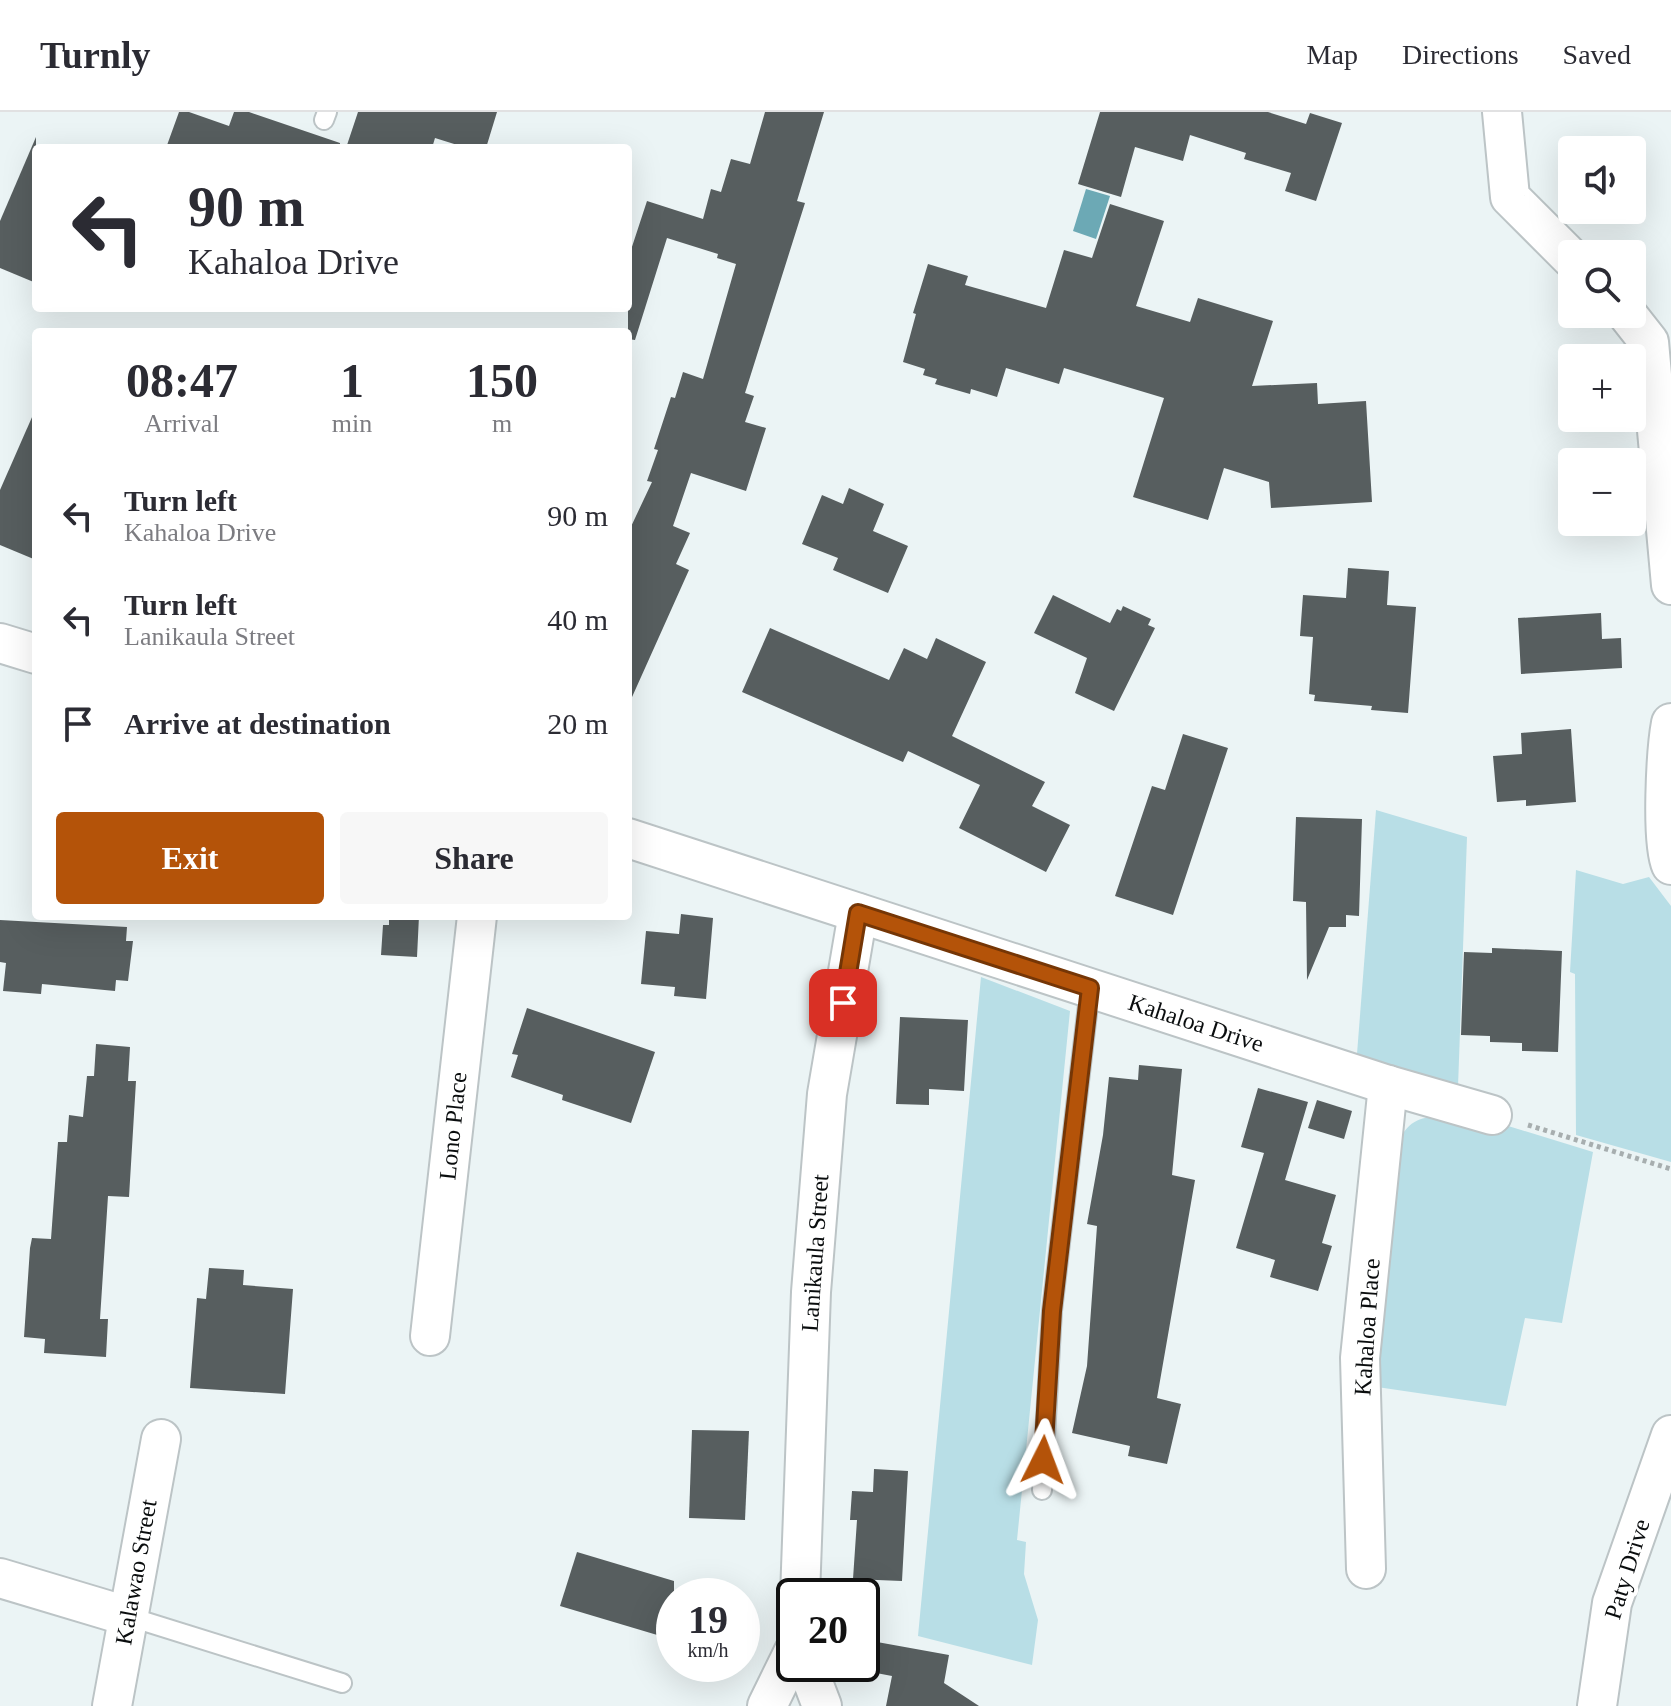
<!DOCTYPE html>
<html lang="en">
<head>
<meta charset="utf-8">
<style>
  :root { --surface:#fff; --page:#f7f7f7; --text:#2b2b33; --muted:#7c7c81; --line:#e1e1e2; --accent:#b45309 }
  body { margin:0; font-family:"Times New Roman",serif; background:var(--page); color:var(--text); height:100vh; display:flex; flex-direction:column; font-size:30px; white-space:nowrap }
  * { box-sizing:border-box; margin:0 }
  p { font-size:26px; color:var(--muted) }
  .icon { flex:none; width:44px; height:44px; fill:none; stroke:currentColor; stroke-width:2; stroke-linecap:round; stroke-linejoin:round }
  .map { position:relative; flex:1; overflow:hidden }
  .side { position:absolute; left:32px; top:216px; width:600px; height:592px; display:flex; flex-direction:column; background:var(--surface); border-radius:8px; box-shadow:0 8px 32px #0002 }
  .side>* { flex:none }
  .hud { position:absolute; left:32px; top:32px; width:600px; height:168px; border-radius:8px; box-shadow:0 8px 32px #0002; background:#fff; color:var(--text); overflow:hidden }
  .buttons { position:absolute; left:1558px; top:24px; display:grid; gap:16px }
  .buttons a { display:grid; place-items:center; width:88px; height:88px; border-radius:8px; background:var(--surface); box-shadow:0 8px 32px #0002; font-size:40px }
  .speed { position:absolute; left:656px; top:1466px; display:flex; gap:16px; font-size:40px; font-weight:700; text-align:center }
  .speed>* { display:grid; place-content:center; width:104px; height:104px; border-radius:50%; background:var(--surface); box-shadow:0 8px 32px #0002; line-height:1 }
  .speed small { font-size:20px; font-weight:400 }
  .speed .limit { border:4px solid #111; border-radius:12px; background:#fff; color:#111 }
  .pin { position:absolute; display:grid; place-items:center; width:68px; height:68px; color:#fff; margin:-34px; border-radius:16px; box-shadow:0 4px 12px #0006 }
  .me { position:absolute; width:88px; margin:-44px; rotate:3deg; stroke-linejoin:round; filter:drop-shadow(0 0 6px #0008) }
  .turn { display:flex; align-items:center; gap:28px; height:168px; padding:0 24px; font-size:36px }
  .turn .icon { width:104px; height:104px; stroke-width:2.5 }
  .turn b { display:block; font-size:56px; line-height:68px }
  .eta { display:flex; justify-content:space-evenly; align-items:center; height:136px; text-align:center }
  .eta b { font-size:48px; font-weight:800; line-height:56px }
  .button { display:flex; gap:16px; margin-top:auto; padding:16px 24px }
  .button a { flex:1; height:92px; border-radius:8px; background:var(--accent); color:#fff; font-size:32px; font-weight:800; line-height:92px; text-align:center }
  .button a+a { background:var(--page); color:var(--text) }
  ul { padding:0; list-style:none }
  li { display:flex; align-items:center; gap:24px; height:104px; padding:0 24px }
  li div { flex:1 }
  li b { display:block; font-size:30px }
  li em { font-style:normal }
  header { display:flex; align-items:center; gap:48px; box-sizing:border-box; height:112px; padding:0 40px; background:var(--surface); border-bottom:2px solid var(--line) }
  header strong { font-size:38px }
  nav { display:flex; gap:44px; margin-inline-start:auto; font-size:28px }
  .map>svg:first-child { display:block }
  .green { fill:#b8dee6 }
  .water { fill:#6ca9b5 }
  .building { fill:#575e5f }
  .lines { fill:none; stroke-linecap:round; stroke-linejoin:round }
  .service-casing { stroke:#bcc4c6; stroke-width:22 }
  .minor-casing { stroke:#bcc4c6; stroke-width:42 }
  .path { stroke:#a7aeaf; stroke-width:5; stroke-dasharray:4 4; stroke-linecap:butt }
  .service { stroke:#fff; stroke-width:18 }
  .minor { stroke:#fff; stroke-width:38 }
  .route-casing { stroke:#753606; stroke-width:20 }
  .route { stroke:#b45309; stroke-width:14 }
  .labels { text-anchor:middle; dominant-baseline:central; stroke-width:8; stroke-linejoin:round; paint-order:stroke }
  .street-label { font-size:24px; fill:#0a0d0e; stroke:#fff }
</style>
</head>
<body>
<header>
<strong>Turnly</strong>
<nav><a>Map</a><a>Directions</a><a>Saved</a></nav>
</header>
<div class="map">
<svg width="1671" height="1594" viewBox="0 0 1671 1594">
  <rect width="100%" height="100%" fill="#ebf4f5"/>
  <!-- green -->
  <g class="green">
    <path d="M1376 698 1467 725 1458 975 1357 942Z"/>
    <path d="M1576 758 1623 772 1649 765 1671 794V1050L1576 1023 1575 862 1570 860Z"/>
    <path d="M981 865 1070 899 1017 1428 1026 1430 1024 1462 1038 1508 1032 1553 918 1524Z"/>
    <path d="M1442 1004 1492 1009 1593 1040 1562 1211 1525 1206 1506 1294 1377 1275 1397 1032C1408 1010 1417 1005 1442 1004Z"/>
  </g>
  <!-- water -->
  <path class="water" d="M1086 77 1110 84 1096 127 1073 119Z"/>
  <!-- building -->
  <g class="building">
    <path d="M179 0H189L229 14 234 0H249L340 31V36H166Z"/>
    <path d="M358 0H497L486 36H467L435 26 432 36H346Z"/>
    <path d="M765 0H824L797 89 805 91 745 281 754 284 745 310 766 316 746 379 691 361 673 414 690 421 676 452 689 458 628 594V421L652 370 647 369 658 338 654 337 671 285 675 286 683 260 703 267 736 152 717 146 718 142 667 126 635 228 628 227V147L647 89 703 107 711 77 721 80 731 47 750 52Z"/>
    <path d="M1100 0H1268L1306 12 1310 1 1342 11 1316 89 1285 79 1291 61 1244 47 1246 41 1190 23 1183 49 1135 35 1121 85 1078 72Z"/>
    <path d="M36 25V171L0 156V109Z"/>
    <path d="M1110 92 1164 109 1136 194 1190 210 1198 186 1273 209 1252 274 1317 271 1318 292 1366 289 1372 390 1271 396 1269 370 1224 356 1208 408 1133 385 1164 286 1064 256 1059 272 1006 256 997 285 971 277 970 282 935 272 937 267 923 263 925 257 903 250 916 202 913 201 928 152 968 164 965 173 1046 196 1064 138 1092 146Z"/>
    <path d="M36 296V448L0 433V378Z"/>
    <path d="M849 376 884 392 873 419 908 434 888 481 833 458 838 446 802 432 822 383 843 392Z"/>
    <path d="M1348 456 1389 459 1387 493 1416 495 1408 601 1371 598 1372 594 1314 589 1315 583 1309 582 1313 525 1300 524 1303 483 1346 486Z"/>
    <path d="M1053 483 1110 511 1117 497 1121 499 1123 494 1151 507 1148 513 1155 516 1114 599 1075 581 1087 546 1034 521Z"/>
    <path d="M1601 501 1602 527 1621 526 1622 556 1521 562 1518 506Z"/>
    <path d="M770 516 889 568 904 536 927 547 936 526 986 550 952 624 1045 670 1032 694 1070 713 1046 760 959 716 980 673 908 639 903 650 742 580Z"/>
    <path d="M1571 617 1576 690 1526 694V688L1497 690 1493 644 1522 642 1521 621Z"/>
    <path d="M1183 622 1228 636 1173 803 1115 784 1152 674 1165 678Z"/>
    <path d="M1296 705 1362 707 1359 804 1346 803V815H1329L1307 868 1306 790 1293 789Z"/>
    <path d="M681 802 713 806 706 887 674 884 675 875 641 872 646 819 679 822Z"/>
    <path d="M389 804H419L417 845 381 843 383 813H389Z"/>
    <path d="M0 808 127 815 126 829H133L128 869 116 868 115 879 42 872 41 882 3 879 6 851 0 850Z"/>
    <path d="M1492 836 1562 839 1558 940 1522 939V931L1490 930V924L1461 923 1464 840 1492 841Z"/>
    <path d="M527 896 655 940 631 1011 562 988 563 983 511 965 518 943 512 942Z"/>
    <path d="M900 905 968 908 964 979 929 977V993L896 992Z"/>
    <path d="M96 932 130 935 128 969H136L129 1085 108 1084 100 1207H108L106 1245 44 1241 45 1227 24 1225 30 1136 32 1126 51 1127 58 1030H67L69 1003 83 1005 87 964H94Z"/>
    <path d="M1139 953 1182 957 1172 1063 1195 1068 1157 1286 1181 1292 1167 1352 1128 1344 1130 1334 1072 1321 1087 1254 1097 1114 1087 1112 1103 1023 1109 965 1138 968Z"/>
    <path d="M1258 976 1308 990 1285 1068 1336 1083 1322 1131 1332 1134 1318 1179 1270 1165 1275 1148 1236 1136 1264 1041 1241 1035Z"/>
    <path d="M1317 988 1352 999 1344 1027 1308 1016Z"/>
    <path d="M209 1156 244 1158 243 1173 293 1177 285 1282 190 1276 197 1186 206 1187Z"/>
    <path d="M692 1318 749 1319 745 1408 689 1406Z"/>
    <path d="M874 1357 908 1359 902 1469 853 1467 857 1408H850L852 1379 873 1380Z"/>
    <path d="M577 1440 674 1469V1528L560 1494Z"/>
    <path d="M877 1530 949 1543 944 1571 979 1594H886L892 1564 871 1560Z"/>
  </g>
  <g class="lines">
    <!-- service casing -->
    <g class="service-casing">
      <g id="service">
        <path d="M324 8 327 0"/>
        <path d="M1042 1378 1052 1199 1090 876"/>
        <path d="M127 1504 342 1571"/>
      </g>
    </g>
    <!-- minor casing -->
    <g class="minor-casing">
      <g id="minor">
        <path d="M1502 0 1510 85 1572 147"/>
        <path d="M1627 202 1649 230 1671 473"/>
        <path d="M0 531 36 542"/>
        <path d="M1671 611C1666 638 1661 730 1671 753"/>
        <path d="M628 726 1388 973 1492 1003"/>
        <path d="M430 1224 477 804"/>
        <path d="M1366 1457 1360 1246 1388 973"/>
        <path d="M0 1466 127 1504"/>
        <path d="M800 1484 811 1180 827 982 858 801"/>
        <path d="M806 1552 822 1594"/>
        <path d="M112 1594 161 1327"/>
        <path d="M767 1594 794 1539"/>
        <path d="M1597 1594 1612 1491 1671 1323"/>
      </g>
    </g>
    <!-- path -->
    <path class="path" d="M1528 1013 1671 1057"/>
    <!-- service -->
    <use href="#service" class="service"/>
    <!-- minor -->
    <use href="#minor" class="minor"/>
  </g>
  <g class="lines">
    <!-- route casing -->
    <g class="route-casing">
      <path id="route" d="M843 891 858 801 1090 876 1052 1199 1043 1348"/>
    </g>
    <!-- route -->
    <use href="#route" class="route"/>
  </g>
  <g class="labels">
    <!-- street labels -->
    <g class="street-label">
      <text transform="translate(1196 911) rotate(18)">Kahaloa Drive</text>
      <text transform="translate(453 1014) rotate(-84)">Lono Place</text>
      <text transform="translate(815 1141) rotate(-86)">Lanikaula Street</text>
      <text transform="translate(1367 1215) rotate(-86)">Kahaloa Place</text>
      <text transform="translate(1627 1457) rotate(-73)">Paty Drive</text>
      <text transform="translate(136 1460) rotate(-80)">Kalawao Street</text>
    </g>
  </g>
</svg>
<div class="buttons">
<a><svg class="icon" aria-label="sound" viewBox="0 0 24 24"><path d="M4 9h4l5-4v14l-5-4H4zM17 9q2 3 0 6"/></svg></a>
<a><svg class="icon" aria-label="search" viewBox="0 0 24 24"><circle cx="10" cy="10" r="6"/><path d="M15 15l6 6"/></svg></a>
<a>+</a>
<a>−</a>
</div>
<div class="speed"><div>19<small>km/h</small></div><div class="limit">20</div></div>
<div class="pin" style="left:843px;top:891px;background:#d93025"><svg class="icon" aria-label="arrive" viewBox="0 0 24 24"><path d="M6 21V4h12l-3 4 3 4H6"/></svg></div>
<svg class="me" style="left:1043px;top:1348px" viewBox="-20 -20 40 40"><path d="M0-17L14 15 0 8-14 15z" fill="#b45309" stroke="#fff" stroke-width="4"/></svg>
<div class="hud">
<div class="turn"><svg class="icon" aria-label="left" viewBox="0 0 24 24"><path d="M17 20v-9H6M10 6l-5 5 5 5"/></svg><div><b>90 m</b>Kahaloa Drive</div></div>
</div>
<section class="side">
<div class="eta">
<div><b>08:47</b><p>Arrival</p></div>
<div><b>1</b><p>min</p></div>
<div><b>150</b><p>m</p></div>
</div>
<ul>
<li><svg class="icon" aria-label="left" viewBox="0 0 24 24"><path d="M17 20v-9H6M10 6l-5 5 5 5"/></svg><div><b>Turn left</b><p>Kahaloa Drive</p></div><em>90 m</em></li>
<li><svg class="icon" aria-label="left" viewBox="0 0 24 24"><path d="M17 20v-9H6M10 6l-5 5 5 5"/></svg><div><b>Turn left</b><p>Lanikaula Street</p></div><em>40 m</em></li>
<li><svg class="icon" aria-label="arrive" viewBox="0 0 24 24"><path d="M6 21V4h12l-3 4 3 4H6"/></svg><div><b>Arrive at destination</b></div><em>20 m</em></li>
</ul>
<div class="button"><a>Exit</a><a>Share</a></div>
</section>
</div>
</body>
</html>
